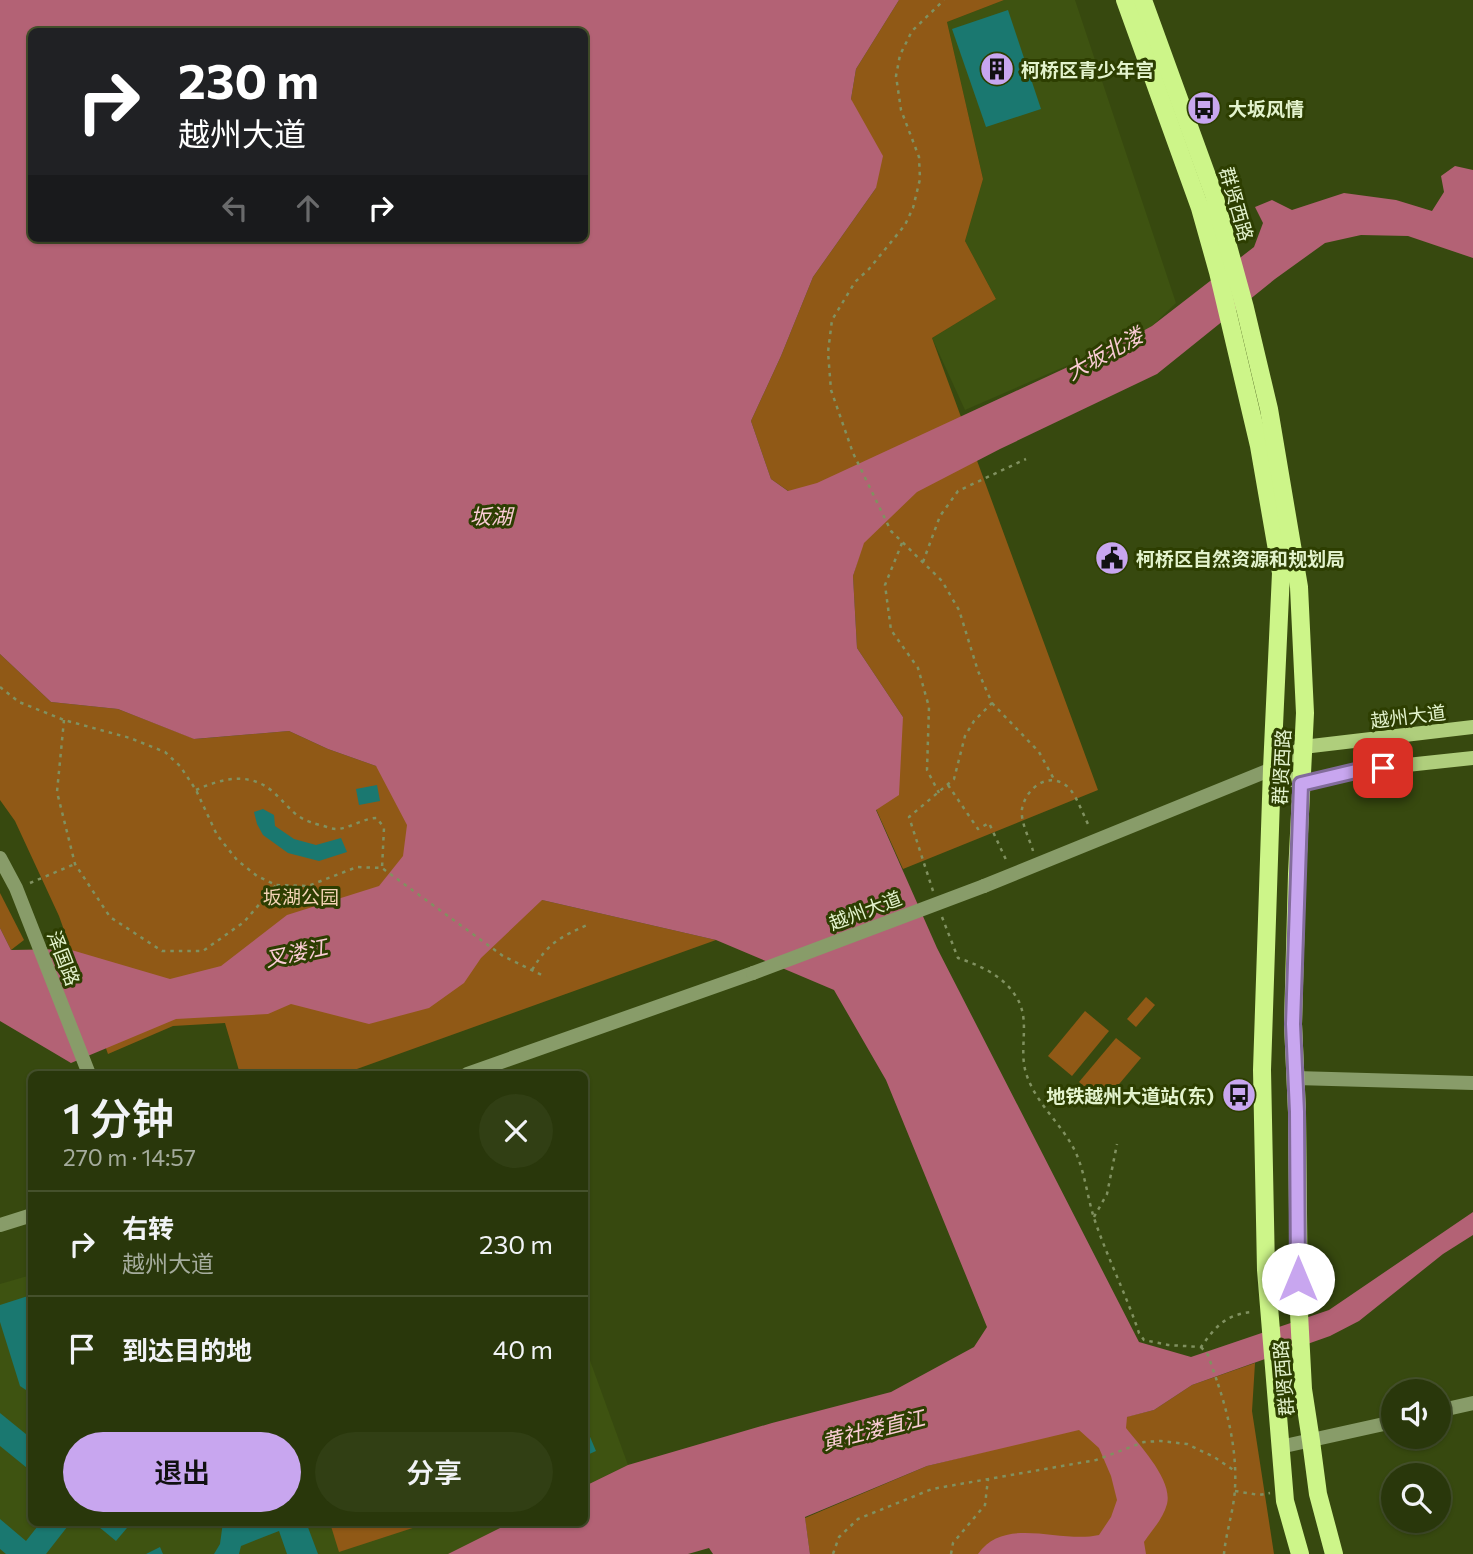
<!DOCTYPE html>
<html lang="zh">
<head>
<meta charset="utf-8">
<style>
  :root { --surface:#29370b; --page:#313f14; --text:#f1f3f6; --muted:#a5ac9d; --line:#45512c; --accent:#c8a6ef }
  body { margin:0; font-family:Commissioner,"Noto Sans SC",sans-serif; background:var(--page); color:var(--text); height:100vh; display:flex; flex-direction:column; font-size:26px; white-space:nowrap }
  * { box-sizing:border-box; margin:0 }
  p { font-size:23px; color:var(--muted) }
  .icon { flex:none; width:38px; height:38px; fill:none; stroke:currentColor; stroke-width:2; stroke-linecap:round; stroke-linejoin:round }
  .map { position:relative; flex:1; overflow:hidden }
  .details { position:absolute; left:28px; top:1071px; width:560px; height:455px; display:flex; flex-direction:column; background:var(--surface); border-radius:10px; box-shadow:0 2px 5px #0004,0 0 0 2px var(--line) }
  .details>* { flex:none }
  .guide { position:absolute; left:28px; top:28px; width:560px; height:214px; border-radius:10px; box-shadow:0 2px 5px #0004,0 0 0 2px var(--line); background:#202124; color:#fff; overflow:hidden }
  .fabs { position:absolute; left:1381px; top:1379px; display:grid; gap:14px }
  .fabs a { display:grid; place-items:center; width:70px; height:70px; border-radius:50%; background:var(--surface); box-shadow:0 2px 5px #0004,0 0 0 2px var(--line); font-size:35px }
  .pin { position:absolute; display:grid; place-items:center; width:60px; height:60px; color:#fff; margin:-30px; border-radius:14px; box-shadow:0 4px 10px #0006 }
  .me { position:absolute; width:77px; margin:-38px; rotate:0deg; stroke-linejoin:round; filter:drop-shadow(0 0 5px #0008) }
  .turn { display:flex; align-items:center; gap:24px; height:147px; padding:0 35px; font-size:32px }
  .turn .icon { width:91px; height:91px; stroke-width:2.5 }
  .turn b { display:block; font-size:49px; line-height:60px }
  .lanes { display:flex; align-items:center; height:66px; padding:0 35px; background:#0003; justify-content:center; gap:35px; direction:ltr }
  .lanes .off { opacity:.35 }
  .round { display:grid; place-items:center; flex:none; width:74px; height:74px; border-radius:37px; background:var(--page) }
  .headline { display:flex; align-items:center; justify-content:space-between; height:119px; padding:0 35px }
  h1 { font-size:42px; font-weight:600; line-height:52px }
  .button { display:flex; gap:14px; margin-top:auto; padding:14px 35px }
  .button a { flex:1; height:80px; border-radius:42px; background:var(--accent); color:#111; font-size:28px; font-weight:600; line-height:80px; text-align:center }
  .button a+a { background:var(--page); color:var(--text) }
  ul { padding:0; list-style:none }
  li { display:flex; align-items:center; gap:21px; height:105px; padding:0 35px; border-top:2px solid var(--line) }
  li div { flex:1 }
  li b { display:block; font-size:26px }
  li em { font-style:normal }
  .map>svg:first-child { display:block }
  .built { fill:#3e5311 }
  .green { fill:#905916 }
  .water { fill:#b36275; fill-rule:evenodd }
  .building { fill:#1a7870 }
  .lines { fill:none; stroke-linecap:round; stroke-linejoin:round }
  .path { stroke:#809160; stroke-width:2.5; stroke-dasharray:3.5 5; stroke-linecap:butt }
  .minor { stroke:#889c69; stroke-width:14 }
  .tertiary { stroke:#889c69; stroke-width:14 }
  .secondary { stroke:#afce7c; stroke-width:14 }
  .primary { stroke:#cdf589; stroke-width:18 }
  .path-bridge { stroke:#809160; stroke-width:2.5; stroke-dasharray:3.5 5; stroke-linecap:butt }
  .tertiary-bridge { stroke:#889c69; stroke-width:14 }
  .route-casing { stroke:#826c9b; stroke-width:18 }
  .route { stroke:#c8a6ef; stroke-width:12 }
  .labels { text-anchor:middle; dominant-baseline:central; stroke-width:6; stroke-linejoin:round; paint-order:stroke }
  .poi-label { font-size:19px; font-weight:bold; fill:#e3f3cd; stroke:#2d3e01; text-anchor:start }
  .street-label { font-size:19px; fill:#e3f3cd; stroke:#2d3e01 }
  .park-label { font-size:19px; fill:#f4d3b5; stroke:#2d3e01 }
  .water-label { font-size:21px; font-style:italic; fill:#fbccd5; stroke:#2d3e01 }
</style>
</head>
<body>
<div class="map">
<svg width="1473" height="1554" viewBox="0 0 1473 1554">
  <rect width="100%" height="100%" fill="#37490f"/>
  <!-- built -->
  <g class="built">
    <path d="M1004 0H1075L1176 303 1152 326 1126 340 965 410 932 338 996 299 965 241 983 179 947 22Z"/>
    <path d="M31 1275 32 1522 510 1523 448 1554H0V1284Z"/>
    <path d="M584 1344 628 1465 585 1486H584Z"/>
  </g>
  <!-- green -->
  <g class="green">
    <path d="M899 0H1004L947 22 983 179 965 241 996 299 932 338 1098 790 903 869 876 809 903 717 857 648 853 576 863 543 771 479 751 421 781 356 813 277 876 188 851 99 856 69Z"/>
    <path d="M0 654 51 702 118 709 195 739 289 731 328 749 376 766 542 900 716 940 343 1074H240L225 1023 173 1026 108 1054 59 916 15 821 0 800Z"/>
    <path d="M0 893 24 940 11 950 0 928Z"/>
    <path d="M1146 997 1155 1005 1136 1027 1127 1019Z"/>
    <path d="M1085 1011 1109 1031 1072 1076 1048 1056Z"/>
    <path d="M1116 1038 1141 1058 1104 1102 1079 1082Z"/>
    <path d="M1255 1363 1252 1411 1274 1554H810L805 1518 927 1466 1154 1410 1192 1385Z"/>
    <path d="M330 1523H428L339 1552Z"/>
  </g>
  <!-- water -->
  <path class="water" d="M0 0H899L856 69 851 99 883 156 876 188 813 277 781 356 751 421 771 479 788 491 817 483 1126 340 1152 326 1254 247 1263 223 1255 207 1272 200 1292 210 1344 193 1396 200 1432 211 1444 192 1441 176 1455 166 1473 170V258L1408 236 1361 235 1325 243 1275 279 1157 374 1000 449 917 492 864 543 853 576 857 648 903 717 899 795 876 810 937 948 1139 1342 1191 1357 1329 1310 1473 1212V1235L1443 1254 1359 1321 1330 1336 1192 1385 1154 1410 1127 1417 1126 1428C1140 1446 1173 1480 1167 1504 1163 1519 1152 1530 1144 1542L1146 1554H978C1005 1515 1060 1544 1099 1535L1111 1517 1117 1500 1111 1476 1099 1448 1079 1430 927 1466 805 1517 810 1554H713L709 1548 688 1554H448L510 1523 584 1522 585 1486 628 1465 772 1423 891 1392 974 1347 987 1327 886 1080 834 990 716 940 542 900 481 958 464 983 429 1008 369 1024 291 1004 268 1014 176 1019 71 1063 0 1021V928L11 950 68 949 170 979 221 966 287 915 379 886 403 856 407 825 376 766 328 749 289 731 194 739 118 709 51 702 0 654ZM32 32H584V238H32Z"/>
  <!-- building -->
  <g class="building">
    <path d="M1008 10 1041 109 986 127 952 29Z"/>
    <path d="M377 785 380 801 359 805 356 789Z"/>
    <path d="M263 809 274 815 275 826 294 839 316 845 341 838 347 852 319 861 288 853 263 835 257 824 254 812Z"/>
    <path d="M28 1296 32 1306V1394L20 1386 0 1322V1305Z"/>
    <path d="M0 1413 32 1439V1472L0 1446Z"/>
    <path d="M585 1425 596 1451 585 1456Z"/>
    <path d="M0 1519 26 1541 41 1522H71L46 1554H6L0 1549Z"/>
    <path d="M93 1522H132L116 1541Z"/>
    <path d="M223 1522H306L318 1554H287L279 1531 241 1546 239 1554H214L220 1544Z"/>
    <path d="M160 1547 163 1554H146Z"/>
  </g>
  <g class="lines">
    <!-- path -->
    <g class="path">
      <path d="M902 543 885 585 891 630 918 668 929 707 927 770 939 793"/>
      <path d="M923 562 940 516 958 491 1026 459"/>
      <path d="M0 687 19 702 64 720 130 738 165 752 180 766 196 790 217 835 237 860 257 876 276 885 308 886 357 867 382 868 503 956 544 976"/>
      <path d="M992 703 1039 752 1055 781"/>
      <path d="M64 720 57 792 75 864 110 917 162 951H203L244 922 276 885"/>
      <path d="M948 785 978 829 989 823 1007 862"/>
      <path d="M196 790C221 779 248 771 272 791 291 807 292 818 320 825 325 826 331 829 336 829 349 829 363 818 377 818L384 828 382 868"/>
      <path d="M1033 851C1030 840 1020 821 1022 809 1026 787 1051 769 1070 789 1078 799 1084 817 1090 828"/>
      <path d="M30 883 75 864"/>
      <path d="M933 891 909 817 954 779 965 736 974 721 992 703 978 671 959 610 942 581 891 531 853 453 831 390 828 352 832 320 855 282 869 269 905 225 913 208 920 179 919 157 901 110 896 76 900 55 912 31 944 0"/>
      <path d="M942 917 958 958C979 965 1002 975 1015 995 1032 1019 1018 1047 1026 1073 1035 1103 1062 1124 1075 1151 1085 1172 1087 1196 1094 1218 1107 1257 1126 1294 1139 1333L1144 1340 1168 1345 1201 1347C1216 1326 1226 1314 1253 1312"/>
      <path d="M532 970C549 942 559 938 589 924"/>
      <path d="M1094 1217 1107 1194 1117 1144"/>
      <path d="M1218 1384C1229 1417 1237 1453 1235 1488 1234 1510 1226 1532 1224 1554"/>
      <path d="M1235 1491 1259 1495 1270 1493"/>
      <path d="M833 1554 839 1537 858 1519 932 1489 1096 1460 1144 1442 1161 1441 1187 1444 1214 1457 1235 1471"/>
      <path d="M951 1554 953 1543 985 1505 988 1479"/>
    </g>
    <!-- minor -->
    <g class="minor">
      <path d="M0 858 16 888 89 1074"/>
      <path d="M1296 1078 1473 1083"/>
      <path d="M1438 1411 1473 1403"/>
      <path d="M1280 1447 1393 1422"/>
    </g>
    <!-- tertiary -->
    <g class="tertiary">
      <path d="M984 886 1272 769"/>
      <path d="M467 1074 753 973"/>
      <path d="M0 1225 32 1215"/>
    </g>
    <!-- secondary -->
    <path class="secondary" d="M1473 727 1303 747 1272 769 1301 784 1360 770 1473 758"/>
    <!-- primary -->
    <g class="primary">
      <path d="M1125 0 1200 208 1218 272 1259 446 1281 573 1272 769 1262 1070 1266 1270 1285 1501 1300 1554"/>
      <path d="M1143 0 1214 195 1245 308 1269 409 1299 587 1305 713 1297 874 1293 1024 1297 1112 1299 1313 1303 1389 1311 1441 1318 1494 1334 1554"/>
    </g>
    <!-- path-bridge -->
    <path class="path-bridge" d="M1201 1347 1208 1355 1218 1384"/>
    <!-- tertiary-bridge -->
    <path class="tertiary-bridge" d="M753 973 984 886"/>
  </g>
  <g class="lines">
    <!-- route casing -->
    <g class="route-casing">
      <path id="route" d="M1298 1279 1297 1112 1293 1024 1301 784 1360 770 1383 768"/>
    </g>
    <!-- route -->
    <use href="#route" class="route"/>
  </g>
  <!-- icons -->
  <defs>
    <g id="building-disc" transform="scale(1.75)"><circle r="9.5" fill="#c8a6ef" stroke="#2d3e01"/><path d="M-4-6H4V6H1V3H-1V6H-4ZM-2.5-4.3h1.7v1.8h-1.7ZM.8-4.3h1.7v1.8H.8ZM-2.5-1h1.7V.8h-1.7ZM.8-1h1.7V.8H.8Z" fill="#111"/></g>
    <g id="bus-disc" transform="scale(1.75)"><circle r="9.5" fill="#c8a6ef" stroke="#2d3e01"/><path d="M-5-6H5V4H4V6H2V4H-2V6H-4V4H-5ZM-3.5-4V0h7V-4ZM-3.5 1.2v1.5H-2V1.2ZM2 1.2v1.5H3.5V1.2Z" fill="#111"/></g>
    <g id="civic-disc" transform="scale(1.75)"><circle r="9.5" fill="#c8a6ef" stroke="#2d3e01"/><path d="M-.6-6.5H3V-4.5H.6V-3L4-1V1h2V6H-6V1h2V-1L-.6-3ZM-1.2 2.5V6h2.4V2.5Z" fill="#111"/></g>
  </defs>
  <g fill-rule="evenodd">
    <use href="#building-disc" x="997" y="69"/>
    <use href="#bus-disc" x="1204" y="108"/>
    <use href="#civic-disc" x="1112" y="558"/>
    <use href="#bus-disc" x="1239" y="1095"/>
  </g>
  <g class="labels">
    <!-- poi labels -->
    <g class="poi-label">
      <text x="1021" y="69">柯桥区青少年宫</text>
      <text x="1228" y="108">大坂风情</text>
      <text x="1136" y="558">柯桥区自然资源和规划局</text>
      <text x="1214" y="1095" text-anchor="end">地铁越州大道站(东)</text>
    </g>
    <!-- street labels -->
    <g class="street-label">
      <text transform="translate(1237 204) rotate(74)">群贤西路</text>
      <text transform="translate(1408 716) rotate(-7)">越州大道</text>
      <text transform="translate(1281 767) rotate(-87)">群贤西路</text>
      <text transform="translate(865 910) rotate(-21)">越州大道</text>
      <text transform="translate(64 958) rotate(69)">泽国路</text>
      <text transform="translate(1283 1378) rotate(-95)">群贤西路</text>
    </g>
    <!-- park labels -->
    <g class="park-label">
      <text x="301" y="896">坂湖公园</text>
    </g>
    <!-- water labels -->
    <g class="water-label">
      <text transform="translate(1104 353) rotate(-29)">大坂北溇</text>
      <text x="491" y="515">坂湖</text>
      <text transform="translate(296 952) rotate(-12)">叉溇江</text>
      <text transform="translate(873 1429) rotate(-14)">黄社溇直江</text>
    </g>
  </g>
</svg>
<div class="fabs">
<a><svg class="icon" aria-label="sound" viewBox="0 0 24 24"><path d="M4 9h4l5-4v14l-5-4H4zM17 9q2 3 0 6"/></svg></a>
<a><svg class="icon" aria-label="search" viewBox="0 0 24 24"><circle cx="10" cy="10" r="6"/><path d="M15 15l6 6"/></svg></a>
</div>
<div class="pin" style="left:1383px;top:768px;background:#d93025"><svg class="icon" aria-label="arrive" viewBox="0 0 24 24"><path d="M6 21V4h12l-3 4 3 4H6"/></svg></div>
<svg class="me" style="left:1298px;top:1279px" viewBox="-20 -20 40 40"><circle r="19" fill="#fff"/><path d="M0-13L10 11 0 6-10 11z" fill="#c8a6ef"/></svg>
<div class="guide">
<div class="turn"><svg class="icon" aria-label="right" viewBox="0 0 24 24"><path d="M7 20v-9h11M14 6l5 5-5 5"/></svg><div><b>230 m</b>越州大道</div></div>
<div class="lanes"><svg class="icon off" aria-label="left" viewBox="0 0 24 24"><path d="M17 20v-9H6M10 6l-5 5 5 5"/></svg><svg class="icon off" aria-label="ahead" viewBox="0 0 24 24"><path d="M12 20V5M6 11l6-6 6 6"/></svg><svg class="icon" aria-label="right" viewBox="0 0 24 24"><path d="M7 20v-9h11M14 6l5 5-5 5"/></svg></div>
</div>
<section class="details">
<div class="headline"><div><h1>1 分钟</h1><p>270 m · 14:57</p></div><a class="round"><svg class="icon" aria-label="close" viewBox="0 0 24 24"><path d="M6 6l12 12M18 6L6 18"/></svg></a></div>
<ul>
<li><svg class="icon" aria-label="right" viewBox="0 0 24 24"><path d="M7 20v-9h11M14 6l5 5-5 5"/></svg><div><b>右转</b><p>越州大道</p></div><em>230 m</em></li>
<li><svg class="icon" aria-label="arrive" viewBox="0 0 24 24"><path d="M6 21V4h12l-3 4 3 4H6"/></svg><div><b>到达目的地</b></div><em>40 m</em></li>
</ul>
<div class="button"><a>退出</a><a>分享</a></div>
</section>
</div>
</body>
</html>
